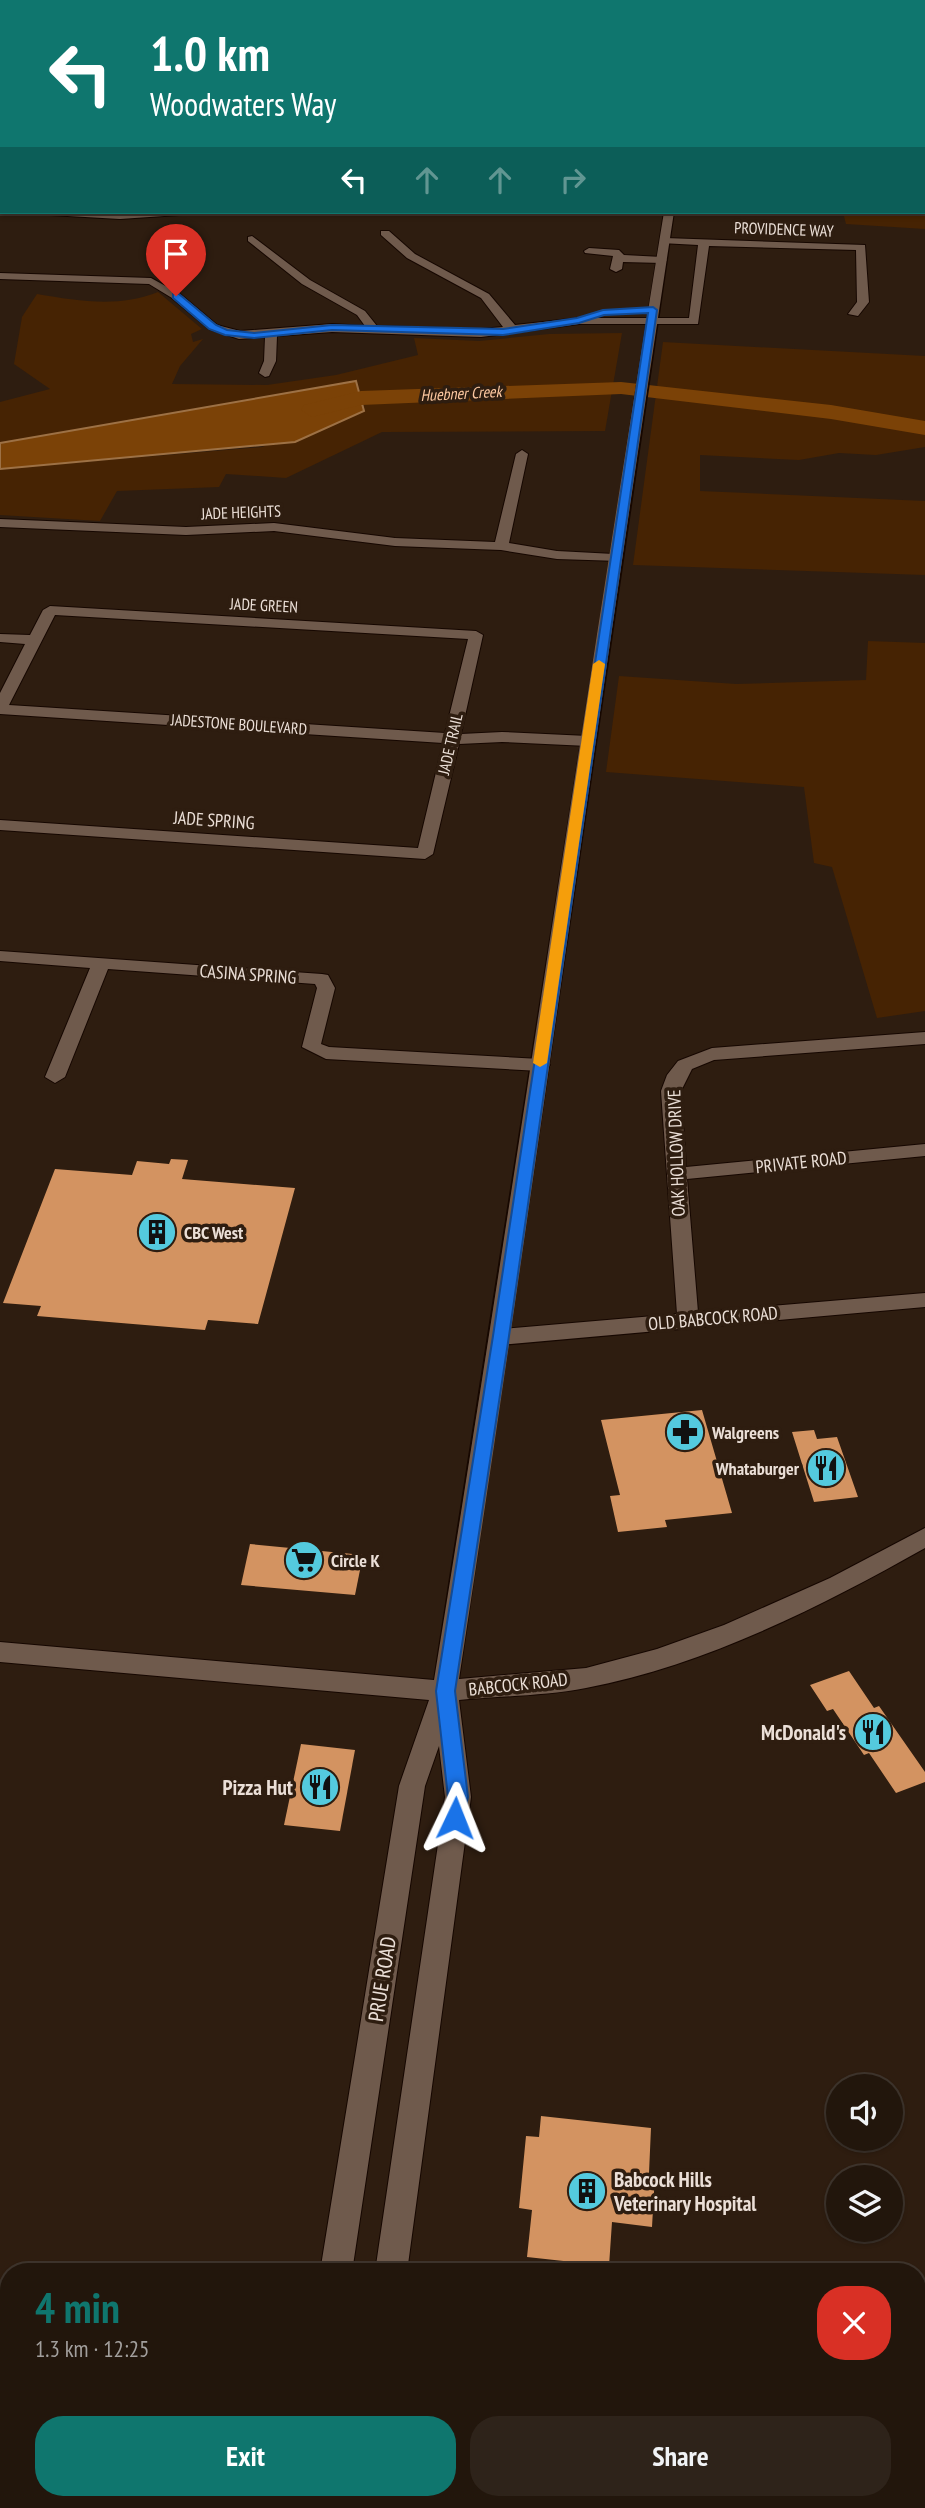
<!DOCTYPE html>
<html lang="en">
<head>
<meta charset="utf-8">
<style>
  :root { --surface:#22160c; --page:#2e231a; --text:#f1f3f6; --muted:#a29f9d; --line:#3f352d; --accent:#0f766e }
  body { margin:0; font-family:"PT Sans Narrow",sans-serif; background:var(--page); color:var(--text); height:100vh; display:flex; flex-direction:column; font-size:26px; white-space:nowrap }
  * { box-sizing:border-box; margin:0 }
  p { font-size:23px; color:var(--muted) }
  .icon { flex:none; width:38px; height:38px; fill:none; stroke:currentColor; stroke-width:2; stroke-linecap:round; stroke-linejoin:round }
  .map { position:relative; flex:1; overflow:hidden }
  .side { position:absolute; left:0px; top:2263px; width:926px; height:247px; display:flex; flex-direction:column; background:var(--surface); border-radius:28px 28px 0 0; box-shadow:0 2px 5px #0004,0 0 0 2px var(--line) }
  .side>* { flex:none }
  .top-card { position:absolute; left:0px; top:0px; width:926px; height:214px; box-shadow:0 2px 5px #0004,0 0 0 2px var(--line); background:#0f766e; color:#fff; overflow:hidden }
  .tools { position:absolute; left:826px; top:2074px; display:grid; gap:14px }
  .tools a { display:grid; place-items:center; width:77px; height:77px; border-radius:50%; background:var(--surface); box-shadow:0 2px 5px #0004,0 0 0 2px var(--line); font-size:35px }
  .pin { position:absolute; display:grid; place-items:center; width:60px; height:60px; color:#fff; margin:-72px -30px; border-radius:50% 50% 50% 0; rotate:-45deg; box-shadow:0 0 7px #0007 }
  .pin .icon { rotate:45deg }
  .me { position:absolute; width:77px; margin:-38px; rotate:2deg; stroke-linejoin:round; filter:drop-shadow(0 0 5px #0008) }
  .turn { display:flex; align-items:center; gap:24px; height:147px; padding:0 35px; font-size:32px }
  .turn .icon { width:91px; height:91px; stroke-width:2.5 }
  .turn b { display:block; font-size:49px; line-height:60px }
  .lanes { display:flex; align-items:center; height:66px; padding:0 35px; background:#0003; justify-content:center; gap:35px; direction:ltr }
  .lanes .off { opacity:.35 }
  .round { display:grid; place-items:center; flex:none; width:74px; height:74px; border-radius:28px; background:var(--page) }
  .summary { display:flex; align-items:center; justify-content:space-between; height:119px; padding:0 35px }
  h1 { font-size:42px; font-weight:600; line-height:52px; color:var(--accent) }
  .primary-button { display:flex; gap:14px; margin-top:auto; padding:14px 35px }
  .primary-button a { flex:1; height:80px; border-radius:28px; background:var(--accent); color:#fff; font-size:28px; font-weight:600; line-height:80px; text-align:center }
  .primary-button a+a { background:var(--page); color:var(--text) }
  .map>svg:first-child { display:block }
  .green { fill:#462303 }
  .water { fill:#7b4207; stroke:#9d7145; stroke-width:2 }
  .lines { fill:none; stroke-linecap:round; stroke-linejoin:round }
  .river { fill:#7b4207; fill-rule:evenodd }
  .building { fill:#d39361 }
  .street-casing { stroke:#160700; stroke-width:2 }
  .secondary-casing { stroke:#160700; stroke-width:2 }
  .street { fill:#6f5a4c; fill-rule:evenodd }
  .secondary { fill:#6f5a4c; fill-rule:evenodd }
  .route { fill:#1a73e8; stroke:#114b97; stroke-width:2 }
  .slow { fill:#f59e0b }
  .labels { text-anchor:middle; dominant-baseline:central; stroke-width:7; stroke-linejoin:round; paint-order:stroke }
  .far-street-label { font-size:16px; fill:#ebdfd7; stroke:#2e1d10 }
  .far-water-label { font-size:16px; font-style:italic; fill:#fdc8a1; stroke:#2e1d10 }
  .street-label { font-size:18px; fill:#ebdfd7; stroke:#2e1d10 }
  .poi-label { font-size:18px; font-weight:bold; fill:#ebdfd7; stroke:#2e1d10; text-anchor:start }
  .near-poi-label { font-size:21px; font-weight:bold; fill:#ebdfd7; stroke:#2e1d10; text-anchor:end }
  .near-street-label { font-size:21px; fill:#ebdfd7; stroke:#2e1d10 }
</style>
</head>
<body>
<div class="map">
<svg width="925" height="2508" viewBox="0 0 925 2508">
  <rect width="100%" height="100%" fill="#2e1d10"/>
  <!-- green -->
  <g class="green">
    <path d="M925 70V229L846 224 843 212H924Z"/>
    <path d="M158 292 202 329 191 334 193 342 203 339 180 366 172 384 267 385 336 375 418 355 414 338 479 341 549 334 622 333 605 431 382 432 286 478 226 474 219 487 117 491 100 521 0 515V469L262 447 364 411 356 381 0 443V402L50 389 14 364 22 317 37 294C79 301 118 308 158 292Z"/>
    <path d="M663 342 925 356V447L876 455 839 453 799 460 700 455V491L925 501V575L633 565Z"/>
    <path d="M868 641 925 643V1011L877 1018 832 867 814 863 804 787 606 772 619 676 736 684 866 680Z"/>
  </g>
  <!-- water -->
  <path class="water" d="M356 381 364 411 295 442 0 469V443Z"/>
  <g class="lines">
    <!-- river -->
    <path class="river" d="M621 382 831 405 925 421V435L831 419 621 394 361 405 312 417 301 410 304 405 361 391Z"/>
  </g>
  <!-- building -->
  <g class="building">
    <path d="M171 1159 188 1160 182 1179 295 1188 258 1324 208 1320 205 1330 37 1316 41 1306 3 1303 55 1169 132 1175 137 1161 169 1164Z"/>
    <path d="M702 1410 732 1513 665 1520 667 1527 618 1532 610 1496 620 1495 601 1420Z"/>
    <path d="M814 1430 817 1439 837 1437 858 1497 814 1502 792 1432Z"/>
    <path d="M250 1544 363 1555 355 1595 241 1585Z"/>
    <path d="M849 1671 874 1708 879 1706 925 1772V1782L896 1793 869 1753 864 1755 833 1709 827 1711 810 1685Z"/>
    <path d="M301 1744 355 1750 340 1831 284 1825Z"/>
    <path d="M541 2116 651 2128 649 2173 655 2174 652 2227 612 2222 609 2266 527 2257 532 2210 519 2208 526 2136 539 2137Z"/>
  </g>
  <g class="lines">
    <!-- street casing -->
    <g class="street-casing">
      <g id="street">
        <path d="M106 0H168L170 2H107Z"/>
        <path d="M510 0H518L509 2Z"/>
        <rect x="619" y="0" width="8" height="2"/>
        <rect x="0" y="40" width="2" height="6"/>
        <path d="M2 103V110L0 111V104Z"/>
        <rect x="924" y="103" width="1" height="6"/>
        <rect x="0" y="198" width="2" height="7"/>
        <path d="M45 212H184L179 215 120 219 50 215Z"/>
        <path d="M381 231H389L415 254 489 294 515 325 579 318H689L698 245 661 243V239L665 238 865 245 869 302 858 316 848 314 857 302 856 250 709 246 698 324H579L481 337 332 332 277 336 276 361 269 376 265 377 259 373 264 361 265 337 239 339 209 329 172 298 149 284 0 279V273L151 278 180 294 217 325 240 331 332 324 365 326 357 315 302 284 248 241V237L252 236 310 280 365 311 377 326 481 329 503 327 481 298 407 258 381 235Z"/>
        <path d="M589 248 619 250 624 255 662 257 667 260 662 263 623 262 622 269 616 272 610 269 613 256 585 253 584 251Z"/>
        <path d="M522 450 528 454 509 543 557 551 614 554 619 555V561L557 559 501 550 395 546 274 531 186 535 0 527V519L186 527 274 523 395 538 495 542 516 454Z"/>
        <path d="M50 606 476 631 483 635 461 734 502 732 588 736 596 741 588 746 502 742 459 744 433 854 425 859 0 830V820L418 848 443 743 0 714V693L25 644 0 642V634L30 635 43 610ZM55 615 468 639 445 733 9 705Z"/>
        <path d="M0 951 322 974 328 975 335 988 321 1044 329 1047 540 1059 550 1065 540 1071 326 1059 302 1047 317 988 315 984 108 969 65 1077 55 1083 45 1077 90 968 0 961Z"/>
        <path d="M925 1032V1044L714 1060 692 1069 681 1091 686 1167 925 1144V1156L687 1179 698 1312 925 1293V1307L501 1345 493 1342 490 1337 493 1332 501 1329 677 1314 661 1091 667 1075 678 1061 712 1048Z"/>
      </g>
    </g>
    <!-- secondary casing -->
    <g class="secondary-casing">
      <g id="secondary">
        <rect x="696" y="0" width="8" height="2"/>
        <path d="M664 212H674C599 701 534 1191 459 1679L586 1668 657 1649 724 1625 830 1578 925 1528V1548C822 1606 704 1666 586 1688 545 1696 501 1696 459 1700L471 1797 407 2272H375L445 1797 439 1746 425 1786 352 2272H320L399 1786 429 1700 0 1662V1642L434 1680C514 1191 584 701 664 212Z"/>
        <path d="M283 2501H317L316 2508H282Z"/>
        <path d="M342 2501H376L375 2508H341Z"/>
      </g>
    </g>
    <!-- street -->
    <use href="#street" class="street"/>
    <!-- secondary -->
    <use href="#secondary" class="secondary"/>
  </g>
  <!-- route -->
  <path class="route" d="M173 294H179L216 325 227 330 254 333 332 325 503 329 577 318 603 310 653 307 657 310 509 1336 455 1691 468 1797 462 1824 455 1826 448 1824 445 1818 448 1797 436 1691 493 1336 648 313 604 315 579 323 503 335 332 330 254 338 225 335 209 329 173 298Z"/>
  <!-- slow -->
  <path class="slow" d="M599 660 605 664 547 1063 540 1067 533 1063 593 664Z"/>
  <!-- icons -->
  <defs>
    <g id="building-disc" transform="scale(2.0125)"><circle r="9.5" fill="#54cade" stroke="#2e1d10"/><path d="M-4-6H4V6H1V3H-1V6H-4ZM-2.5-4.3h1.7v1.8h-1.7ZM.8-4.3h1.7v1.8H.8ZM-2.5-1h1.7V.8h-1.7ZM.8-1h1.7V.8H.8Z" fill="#111"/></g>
    <g id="pharmacy-disc" transform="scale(2.0125)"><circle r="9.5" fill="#54cade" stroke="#2e1d10"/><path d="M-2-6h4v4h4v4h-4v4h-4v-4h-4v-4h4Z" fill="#111"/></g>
    <g id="restaurant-disc" transform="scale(2.0125)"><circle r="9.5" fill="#54cade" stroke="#2e1d10"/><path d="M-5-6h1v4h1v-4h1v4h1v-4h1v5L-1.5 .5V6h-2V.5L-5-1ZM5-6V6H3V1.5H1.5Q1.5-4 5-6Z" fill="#111"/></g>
    <g id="supermarket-disc" transform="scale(2.0125)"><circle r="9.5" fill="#54cade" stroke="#2e1d10"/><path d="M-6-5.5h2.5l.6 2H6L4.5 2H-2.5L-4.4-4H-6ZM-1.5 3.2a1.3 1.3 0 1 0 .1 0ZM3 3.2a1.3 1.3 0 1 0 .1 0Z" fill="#111"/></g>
  </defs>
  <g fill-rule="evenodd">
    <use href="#building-disc" x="157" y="1232"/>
    <use href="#pharmacy-disc" x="685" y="1432"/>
    <use href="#restaurant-disc" x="826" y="1468"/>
    <use href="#supermarket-disc" x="304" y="1560"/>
    <use href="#restaurant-disc" x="873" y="1732"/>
    <use href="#restaurant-disc" x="320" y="1787"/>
    <use href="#building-disc" x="587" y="2191"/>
  </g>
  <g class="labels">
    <!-- far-street labels -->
    <g class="far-street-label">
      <text transform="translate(784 229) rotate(2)">PROVIDENCE WAY</text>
      <text transform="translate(241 512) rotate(-2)">JADE HEIGHTS</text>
      <text transform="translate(264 605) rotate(3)">JADE GREEN</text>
      <text transform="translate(239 724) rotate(4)">JADESTONE BOULEVARD</text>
      <text transform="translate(450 744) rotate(-77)">JADE TRAIL</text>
    </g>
    <!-- far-water labels -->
    <g class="far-water-label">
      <text transform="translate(461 393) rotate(-3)">Huebner Creek</text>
    </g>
    <!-- street labels -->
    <g class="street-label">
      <text transform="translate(214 820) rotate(4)">JADE SPRING</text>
      <text transform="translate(248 974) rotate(4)">CASINA SPRING</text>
      <text transform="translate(676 1153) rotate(-92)">OAK HOLLOW DRIVE</text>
      <text transform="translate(801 1162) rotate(-6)">PRIVATE ROAD</text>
      <text transform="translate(713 1318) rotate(-5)">OLD BABCOCK ROAD</text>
      <text transform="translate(518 1684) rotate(-6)">BABCOCK ROAD</text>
    </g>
    <!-- poi labels -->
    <g class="poi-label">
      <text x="184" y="1232">CBC West</text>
      <text x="712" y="1432">Walgreens</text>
      <text x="799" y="1468" text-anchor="end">Whataburger</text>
      <text x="331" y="1560">Circle K</text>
    </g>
    <!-- near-poi labels -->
    <g class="near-poi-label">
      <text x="846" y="1732">McDonald's</text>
      <text x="293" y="1787">Pizza Hut</text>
      <text x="614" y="2179" text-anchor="start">Babcock Hills<tspan x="614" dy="24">Veterinary Hospital</tspan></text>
    </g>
    <!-- near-street labels -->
    <g class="near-street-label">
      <text transform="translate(382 1979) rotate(-81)">PRUE ROAD</text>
    </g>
  </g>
</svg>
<div class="tools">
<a><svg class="icon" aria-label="sound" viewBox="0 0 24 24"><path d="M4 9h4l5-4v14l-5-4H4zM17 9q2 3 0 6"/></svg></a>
<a><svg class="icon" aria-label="layers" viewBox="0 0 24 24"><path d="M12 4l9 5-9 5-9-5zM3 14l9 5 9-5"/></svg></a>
</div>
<div class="pin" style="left:176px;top:296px;background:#d93025"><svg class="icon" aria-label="arrive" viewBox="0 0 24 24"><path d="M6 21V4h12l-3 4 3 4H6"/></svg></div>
<svg class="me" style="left:455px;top:1818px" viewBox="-20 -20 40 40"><path d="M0-17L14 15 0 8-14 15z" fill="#1a73e8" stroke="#fff" stroke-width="4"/></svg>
<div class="top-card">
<div class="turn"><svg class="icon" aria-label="left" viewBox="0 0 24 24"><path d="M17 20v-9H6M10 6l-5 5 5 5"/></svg><div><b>1.0 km</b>Woodwaters Way</div></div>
<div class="lanes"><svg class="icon" aria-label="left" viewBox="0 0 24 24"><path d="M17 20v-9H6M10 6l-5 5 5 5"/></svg><svg class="icon off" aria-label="ahead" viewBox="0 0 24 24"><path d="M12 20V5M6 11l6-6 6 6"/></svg><svg class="icon off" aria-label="ahead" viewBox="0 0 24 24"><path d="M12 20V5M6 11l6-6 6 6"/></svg><svg class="icon off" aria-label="right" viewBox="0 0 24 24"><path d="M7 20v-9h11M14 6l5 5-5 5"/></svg></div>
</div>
<section class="side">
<div class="summary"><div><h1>4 min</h1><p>1.3 km · 12:25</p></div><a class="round" style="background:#d93025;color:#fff"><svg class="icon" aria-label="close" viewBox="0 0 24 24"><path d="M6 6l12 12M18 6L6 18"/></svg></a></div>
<div class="primary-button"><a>Exit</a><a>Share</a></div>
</section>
</div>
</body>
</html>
